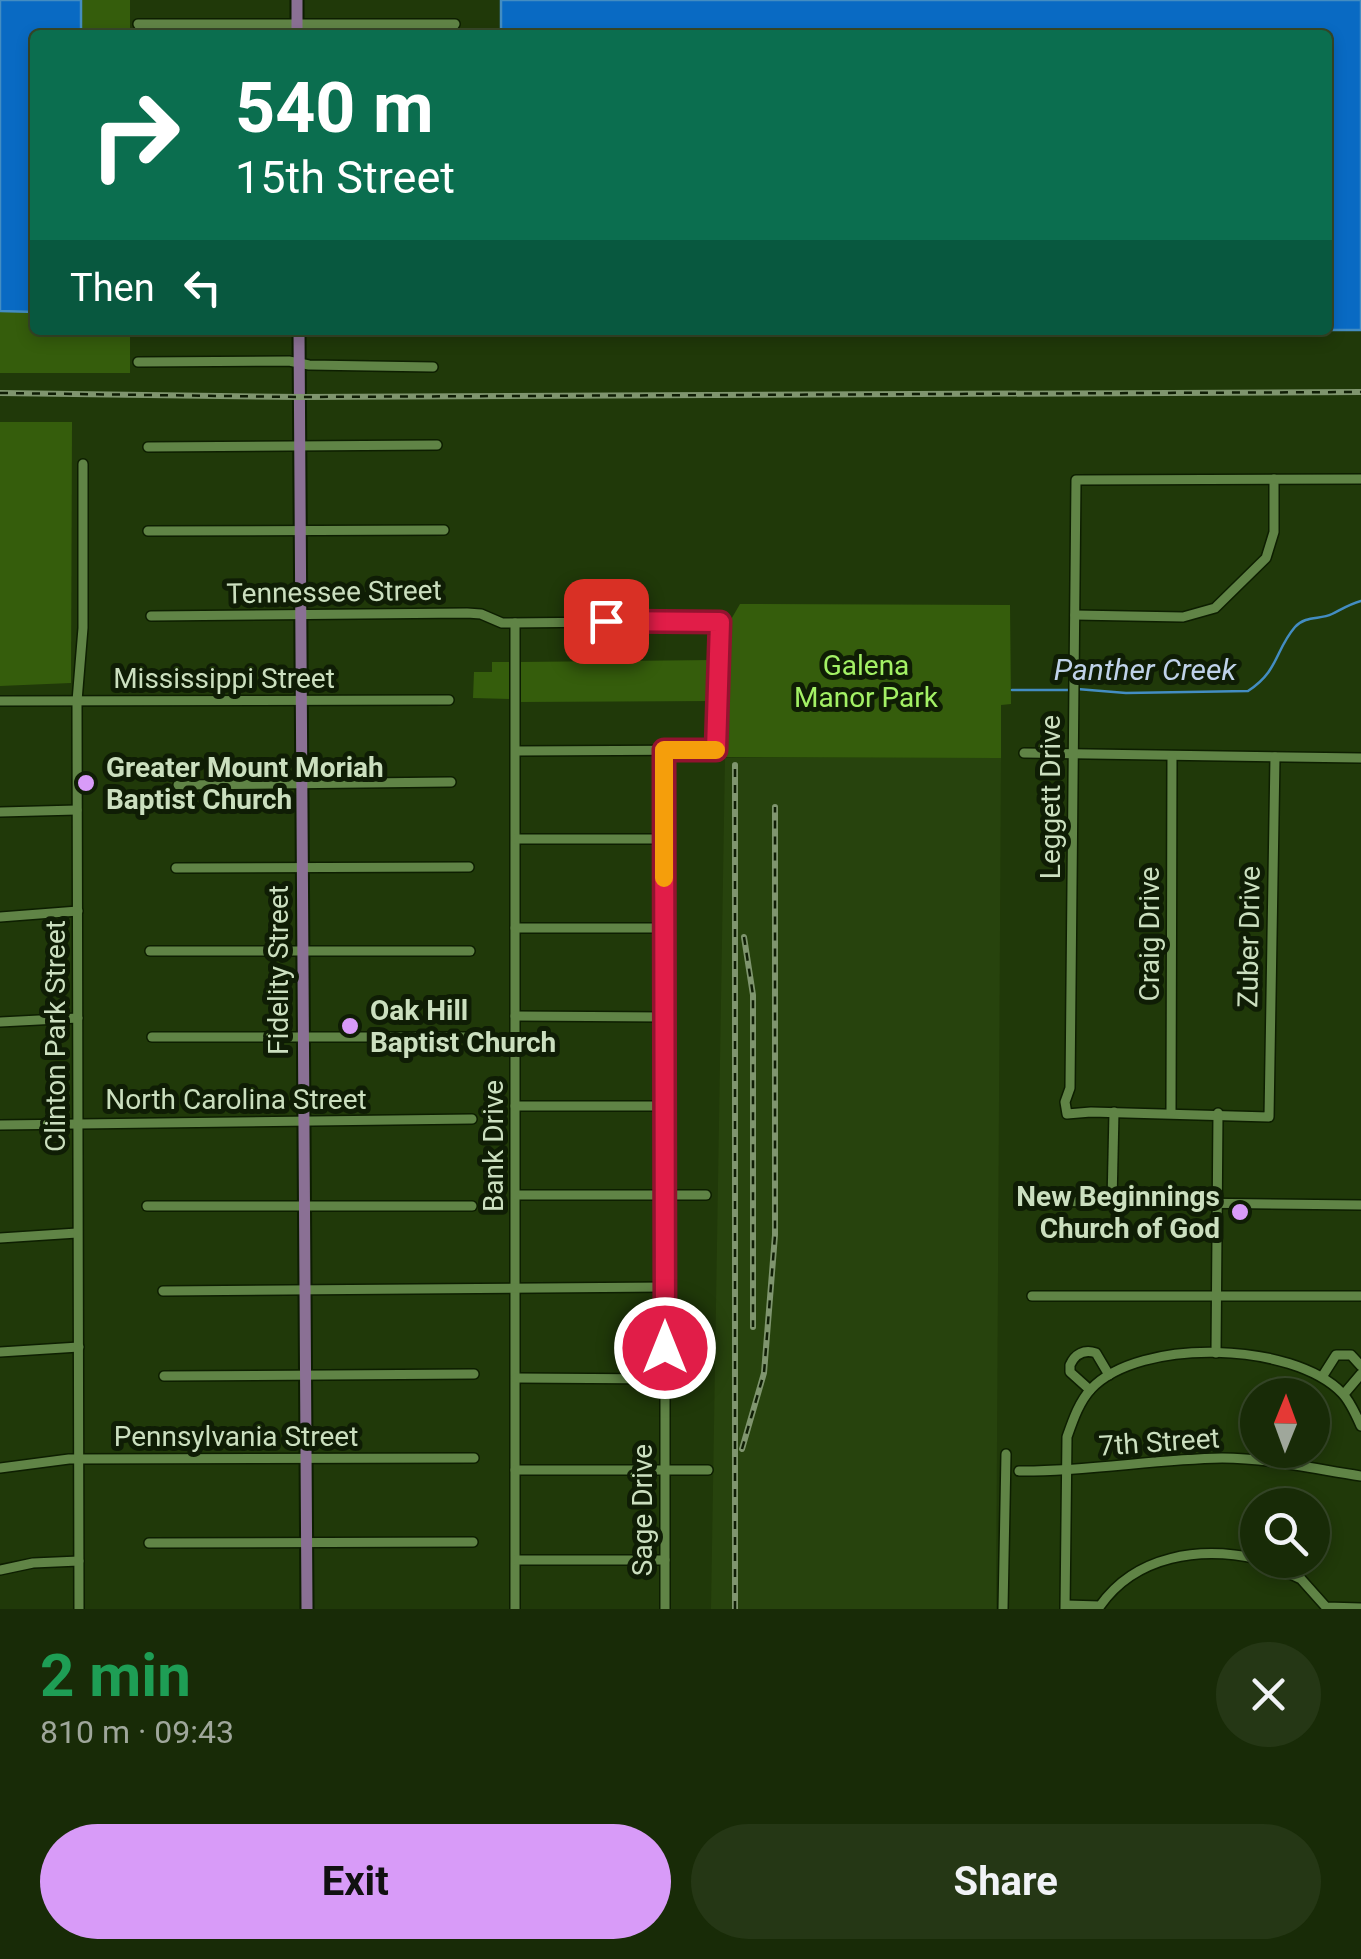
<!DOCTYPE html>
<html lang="en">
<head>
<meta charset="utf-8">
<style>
  :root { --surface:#182b07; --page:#253715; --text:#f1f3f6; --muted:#9fa79b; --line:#364728; --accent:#d89bf8 }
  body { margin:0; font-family:Roboto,sans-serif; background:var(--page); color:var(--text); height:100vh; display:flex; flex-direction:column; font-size:38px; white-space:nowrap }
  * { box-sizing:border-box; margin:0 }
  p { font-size:32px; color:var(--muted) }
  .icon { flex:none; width:55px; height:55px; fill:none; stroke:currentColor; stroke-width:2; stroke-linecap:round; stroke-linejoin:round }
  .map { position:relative; height:1609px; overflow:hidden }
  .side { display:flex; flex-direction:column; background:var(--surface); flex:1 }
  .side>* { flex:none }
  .banner { position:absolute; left:30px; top:30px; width:1302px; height:305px; border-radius:10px; box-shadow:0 5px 15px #0003,0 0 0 2px var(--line); background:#0b6e4f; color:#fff; overflow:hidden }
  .needle { width:65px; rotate:1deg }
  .tools { position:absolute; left:1240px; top:1378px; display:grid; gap:20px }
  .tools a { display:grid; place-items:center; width:90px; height:90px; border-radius:50%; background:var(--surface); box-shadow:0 5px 15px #0003,0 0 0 2px var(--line); font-size:50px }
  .pin { position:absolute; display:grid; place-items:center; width:85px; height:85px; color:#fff; margin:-42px; border-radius:20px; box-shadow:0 5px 15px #0006 }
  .me { position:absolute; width:110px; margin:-55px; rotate:0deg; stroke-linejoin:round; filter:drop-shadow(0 0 8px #0008) }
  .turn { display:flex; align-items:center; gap:35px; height:210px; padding:0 40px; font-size:45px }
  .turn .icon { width:130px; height:130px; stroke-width:2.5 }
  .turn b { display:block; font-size:70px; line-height:85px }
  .then { display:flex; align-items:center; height:95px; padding:0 40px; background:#0003; gap:20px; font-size:38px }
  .round { display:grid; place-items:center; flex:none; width:105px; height:105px; border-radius:52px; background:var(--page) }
  .headline { display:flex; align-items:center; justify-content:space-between; height:170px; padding:0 40px }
  h1 { font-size:60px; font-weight:700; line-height:75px; color:#1e9e55 }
  .primary-button { display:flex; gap:20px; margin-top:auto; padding:20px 40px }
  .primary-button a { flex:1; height:115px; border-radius:60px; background:var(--accent); color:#111; font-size:40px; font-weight:700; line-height:115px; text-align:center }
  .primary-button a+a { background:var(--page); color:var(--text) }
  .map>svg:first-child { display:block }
  .built { fill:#27430d }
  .green { fill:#355d0c }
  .water { fill:#096ac3; stroke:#438dc2; stroke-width:2.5 }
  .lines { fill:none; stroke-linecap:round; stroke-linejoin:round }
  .stream { stroke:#438dc2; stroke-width:2.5 }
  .minor-casing { stroke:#0d1e01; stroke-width:12 }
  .major-casing { stroke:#0d1e01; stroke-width:15 }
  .minor { stroke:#608446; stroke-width:9 }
  .major { stroke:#8a7094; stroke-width:11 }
  .rail-casing { stroke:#7f956e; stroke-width:6 }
  .rail { stroke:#0f1d05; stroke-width:2.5; stroke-dasharray:8; stroke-linecap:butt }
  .route-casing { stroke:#92132f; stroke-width:25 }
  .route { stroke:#e11d48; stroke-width:18 }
  .slow { stroke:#f59e0b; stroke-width:18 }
  .poi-dot { fill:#d89bf8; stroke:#0f1d05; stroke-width:4 }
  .labels { text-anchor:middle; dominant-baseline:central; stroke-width:10; stroke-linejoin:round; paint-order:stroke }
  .street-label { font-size:28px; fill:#cbdfbf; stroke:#0f1d05 }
  .park-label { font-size:28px; fill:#a3f165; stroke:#0f1d05 }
  .poi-label { font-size:28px; font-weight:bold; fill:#cbdfbf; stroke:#0f1d05; text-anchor:start }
  .water-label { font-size:30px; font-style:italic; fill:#bfd2e9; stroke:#0f1d05 }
</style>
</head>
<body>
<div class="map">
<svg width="1361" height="1609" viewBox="0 0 1361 1609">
  <rect width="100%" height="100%" fill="#203909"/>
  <!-- built -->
  <path class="built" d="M725 758H1001L996 1609H711Z"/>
  <!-- green -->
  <g class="green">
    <path d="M0 0H130V35H35V330H130V373H0Z"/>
    <path d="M0 422H72L71 683 0 686Z"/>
    <path d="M740 604 1010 605 1011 704 1001 705V758L721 757 722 629 726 628Z"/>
    <path d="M715 660V701L520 702 519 662Z"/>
    <path d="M492 662H511V699L473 698 474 672H492Z"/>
  </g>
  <!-- water -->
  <g class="water">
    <path d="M0 0H81V35H35V312L0 311Z"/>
    <path d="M501 0H1361V330H1328V35H501Z"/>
  </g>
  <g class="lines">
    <!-- stream -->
    <g class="stream">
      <path d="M1077 689 1126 693 1248 691C1279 671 1275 650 1295 627 1306 615 1320 620 1332 614 1342 609 1350 604 1361 601"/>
      <path d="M1012 690H1069"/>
    </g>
    <!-- minor casing -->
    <g class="minor-casing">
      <g id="minor">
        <path d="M138 24H455"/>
        <path d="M138 362 289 361 309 365 433 367"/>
        <path d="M148 447 437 445"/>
        <path d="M148 531 444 530"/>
        <path d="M1075 615 1183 617 1215 608 1266 558 1274 532V479"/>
        <path d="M151 616 467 613 481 614 502 623 719 621 716 750 516 751"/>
        <path d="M515 623V1609"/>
        <path d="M0 701 449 700"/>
        <path d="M1024 753 1361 758"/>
        <path d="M1275 757 1269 1117 1091 1112 1067 1114 1065 1102 1070 1088 1076 480 1361 479"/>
        <path d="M178 785 451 782"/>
        <path d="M0 812 77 810"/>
        <path d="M516 839H664"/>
        <path d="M176 868 469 867"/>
        <path d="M0 917 78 911"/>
        <path d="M515 928H664"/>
        <path d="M150 951H470"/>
        <path d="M515 1016 664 1017"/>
        <path d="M0 1022 78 1018"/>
        <path d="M152 1037H471"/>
        <path d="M515 1106H664"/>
        <path d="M1171 1113 1172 756"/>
        <path d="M0 1125 472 1119"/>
        <path d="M516 1195H706"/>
        <path d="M1020 1201 1361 1205"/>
        <path d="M1112 1202 1114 1112"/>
        <path d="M147 1206H472"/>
        <path d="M0 1238 77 1233"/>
        <path d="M163 1291 665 1287"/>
        <path d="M1032 1296H1361"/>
        <path d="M0 1352 79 1347"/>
        <path d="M1216 1353 1218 1113"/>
        <path d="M164 1376 474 1374"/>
        <path d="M1322 1377 1336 1355H1351L1361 1366"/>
        <path d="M516 1378 665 1379"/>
        <path d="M1090 1390 1070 1372V1365C1075 1354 1084 1349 1096 1353L1109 1375"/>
        <path d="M1344 1394 1361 1374"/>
        <path d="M0 1468 69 1459 474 1458"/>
        <path d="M515 1470H708"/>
        <path d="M1019 1471C1087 1472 1154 1459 1222 1458 1268 1458 1315 1469 1361 1476"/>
        <path d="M149 1543 473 1542"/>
        <path d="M516 1560H665"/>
        <path d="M1260 1560 1301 1579 1326 1607 1361 1608"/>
        <path d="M0 1570 33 1563 79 1561"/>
        <path d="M1066 1605 1100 1606C1136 1555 1200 1546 1258 1559"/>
        <path d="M79 1609 77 701 83 628V464"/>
        <path d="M665 1609V750"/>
        <path d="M1003 1609 1006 1454"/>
        <path d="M1065 1609 1067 1437C1073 1420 1079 1402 1091 1389 1140 1337 1293 1342 1342 1393 1350 1401 1356 1415 1361 1426"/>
      </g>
    </g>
    <!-- major casing -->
    <g class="major-casing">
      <g id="major">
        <path d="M297 0V35"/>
        <path d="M299 330 307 1609"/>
      </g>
    </g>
    <!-- minor -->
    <use href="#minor" class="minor"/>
    <!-- major -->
    <use href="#major" class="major"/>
    <!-- rail casing -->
    <g class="rail-casing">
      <g id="rail">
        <path d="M0 393 300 397 1361 392"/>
        <path d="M744 937 753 995V1327"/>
        <path d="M742 1449 764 1373 775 1235V807"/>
        <path d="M735 1609V765"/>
      </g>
    </g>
    <!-- rail -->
    <use href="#rail" class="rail"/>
  </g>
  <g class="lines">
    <!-- route casing -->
    <g class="route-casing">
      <path id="route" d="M606 621 720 622 716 750H664L665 1348"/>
    </g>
    <!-- route -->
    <use href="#route" class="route"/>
    <!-- slow -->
    <path class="slow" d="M664 878V750H716"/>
  </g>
  <!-- markers -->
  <g class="poi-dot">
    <circle cx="86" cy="783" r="10"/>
    <circle cx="350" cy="1026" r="10"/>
    <circle cx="1240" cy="1212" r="10"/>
  </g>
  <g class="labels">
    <!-- street labels -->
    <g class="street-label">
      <text transform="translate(334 592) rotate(-1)">Tennessee Street</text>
      <text x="224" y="678">Mississippi Street</text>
      <text transform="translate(1050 797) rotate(-90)">Leggett Drive</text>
      <text transform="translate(1149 934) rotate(-90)">Craig Drive</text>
      <text transform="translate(1249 937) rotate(-89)">Zuber Drive</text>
      <text transform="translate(278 970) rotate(-90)">Fidelity Street</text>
      <text transform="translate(55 1036) rotate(-90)">Clinton Park Street</text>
      <text x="236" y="1099">North Carolina Street</text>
      <text transform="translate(493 1146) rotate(-90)">Bank Drive</text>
      <text x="236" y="1436">Pennsylvania Street</text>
      <text transform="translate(1159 1442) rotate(-4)">7th Street</text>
      <text transform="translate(642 1510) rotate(-90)">Sage Drive</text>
    </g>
    <!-- park labels -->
    <g class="park-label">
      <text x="866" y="665">Galena<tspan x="866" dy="32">Manor Park</tspan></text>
    </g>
    <!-- poi labels -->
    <g class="poi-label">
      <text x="106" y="767">Greater Mount Moriah<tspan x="106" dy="32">Baptist Church</tspan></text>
      <text x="370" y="1010">Oak Hill<tspan x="370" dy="32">Baptist Church</tspan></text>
      <text x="1220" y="1196" text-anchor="end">New Beginnings<tspan x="1220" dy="32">Church of God</tspan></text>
    </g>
    <!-- water labels -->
    <g class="water-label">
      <text x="1145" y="669">Panther Creek</text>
    </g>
  </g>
</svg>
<div class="tools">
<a><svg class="needle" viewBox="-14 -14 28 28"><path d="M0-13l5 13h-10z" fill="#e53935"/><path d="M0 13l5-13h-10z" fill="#9fa79b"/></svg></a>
<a><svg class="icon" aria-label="search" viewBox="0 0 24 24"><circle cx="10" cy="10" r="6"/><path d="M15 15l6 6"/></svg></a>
</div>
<div class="pin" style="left:606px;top:621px;background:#d93025"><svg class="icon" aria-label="arrive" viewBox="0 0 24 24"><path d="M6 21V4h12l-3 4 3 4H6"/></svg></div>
<svg class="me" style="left:665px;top:1348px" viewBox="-20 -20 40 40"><circle r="17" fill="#e11d48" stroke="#fff" stroke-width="3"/><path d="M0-11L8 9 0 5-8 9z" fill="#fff"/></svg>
<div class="banner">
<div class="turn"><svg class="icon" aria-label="right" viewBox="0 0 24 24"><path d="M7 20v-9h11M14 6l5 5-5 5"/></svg><div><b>540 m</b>15th Street</div></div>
<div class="then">Then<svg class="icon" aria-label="left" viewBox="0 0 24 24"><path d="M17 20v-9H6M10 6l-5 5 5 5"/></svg></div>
</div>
</div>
<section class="side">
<div class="headline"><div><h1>2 min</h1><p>810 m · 09:43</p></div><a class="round"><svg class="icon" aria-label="close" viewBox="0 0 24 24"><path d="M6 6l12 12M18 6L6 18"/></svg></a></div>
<div class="primary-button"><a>Exit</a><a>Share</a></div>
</section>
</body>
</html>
